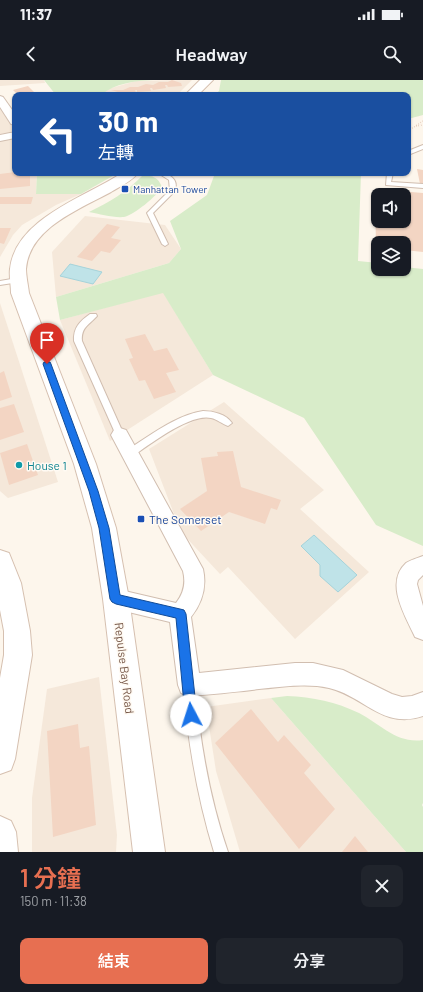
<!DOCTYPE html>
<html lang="zh-TW">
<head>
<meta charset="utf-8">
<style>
  :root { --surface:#171b24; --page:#20242c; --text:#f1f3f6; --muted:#9ea1a6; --accent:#e76f51 }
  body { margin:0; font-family:Barlow,"Noto Sans TC",sans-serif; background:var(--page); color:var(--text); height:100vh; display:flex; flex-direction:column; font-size:15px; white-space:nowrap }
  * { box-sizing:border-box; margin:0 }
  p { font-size:13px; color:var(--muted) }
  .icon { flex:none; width:22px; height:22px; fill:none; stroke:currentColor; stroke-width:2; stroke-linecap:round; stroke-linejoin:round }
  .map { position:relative; height:772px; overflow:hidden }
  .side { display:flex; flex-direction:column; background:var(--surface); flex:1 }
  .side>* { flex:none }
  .banner { position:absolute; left:12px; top:12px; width:399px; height:84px; border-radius:8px; box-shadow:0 1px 3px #0004; background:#1a4fa0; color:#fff; overflow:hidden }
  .fabs { position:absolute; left:371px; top:108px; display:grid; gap:8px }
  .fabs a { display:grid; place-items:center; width:40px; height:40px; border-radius:8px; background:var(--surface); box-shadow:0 1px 3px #0004; font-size:20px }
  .pin { position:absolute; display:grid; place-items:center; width:34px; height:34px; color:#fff; margin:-41px -17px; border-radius:50% 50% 50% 0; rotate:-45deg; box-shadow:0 0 4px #0007 }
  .pin .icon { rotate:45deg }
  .me { position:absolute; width:44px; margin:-22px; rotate:355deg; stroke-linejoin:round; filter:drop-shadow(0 0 3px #0008) }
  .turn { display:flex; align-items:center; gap:14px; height:84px; padding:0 20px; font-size:18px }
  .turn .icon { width:52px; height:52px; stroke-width:2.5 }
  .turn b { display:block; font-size:28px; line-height:34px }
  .round { display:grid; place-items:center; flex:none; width:42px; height:42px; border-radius:8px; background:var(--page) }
  .overview { display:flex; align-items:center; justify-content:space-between; height:68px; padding:0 20px }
  h1 { font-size:24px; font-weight:600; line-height:30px; color:var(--accent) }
  .primary-button { display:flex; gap:8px; margin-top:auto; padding:8px 20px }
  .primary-button a { flex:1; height:46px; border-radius:8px; background:var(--accent); color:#fff; font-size:16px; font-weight:600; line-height:46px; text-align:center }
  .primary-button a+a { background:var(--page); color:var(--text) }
  .status { display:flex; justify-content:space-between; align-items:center; height:28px; padding:0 20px; background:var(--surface); direction:ltr }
  .status svg { height:11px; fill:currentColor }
  header { display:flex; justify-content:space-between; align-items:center; height:52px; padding:0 20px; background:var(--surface); font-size:18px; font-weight:600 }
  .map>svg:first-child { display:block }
  .residential { fill:#f5e8da }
  .green { fill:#d8ecc9 }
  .water { fill:#bfe3e8; stroke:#a5d3da }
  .building { fill:#f3d5c3; fill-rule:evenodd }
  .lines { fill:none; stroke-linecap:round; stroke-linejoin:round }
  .service-casing { stroke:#d1beb0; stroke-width:2 }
  .minor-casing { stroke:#d1beb0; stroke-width:2 }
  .secondary-casing { stroke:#d6c0b0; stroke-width:2 }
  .path { stroke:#d9b8a5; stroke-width:1.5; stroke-dasharray:0.5 2; stroke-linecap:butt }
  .service { fill:#fff; fill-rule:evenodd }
  .minor { fill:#fff; fill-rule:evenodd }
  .secondary { fill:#fff; fill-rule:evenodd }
  .route { fill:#1a73e8; stroke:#114b97 }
  .transit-dot { fill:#1a4fb4; stroke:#fffaf3; stroke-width:1.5 }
  .culture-dot { fill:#0f9aa8; stroke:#fffaf3; stroke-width:1.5 }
  .labels { text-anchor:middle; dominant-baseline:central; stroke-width:3; stroke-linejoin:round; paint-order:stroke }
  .far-transit-label { font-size:10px; fill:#164399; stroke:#fffaf3; text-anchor:start }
  .culture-label { font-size:12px; fill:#0d838f; stroke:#fffaf3; text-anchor:start }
  .transit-label { font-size:12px; fill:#164399; stroke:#fffaf3; text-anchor:start }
  .street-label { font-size:12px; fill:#7a5c4d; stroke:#fffaf3 }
</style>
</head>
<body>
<div class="status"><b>11:37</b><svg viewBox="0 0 49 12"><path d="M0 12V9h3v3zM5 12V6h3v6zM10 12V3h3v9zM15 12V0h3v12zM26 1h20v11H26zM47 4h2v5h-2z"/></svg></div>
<header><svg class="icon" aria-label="back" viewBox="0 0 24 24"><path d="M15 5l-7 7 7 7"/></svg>Headway<svg class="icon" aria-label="search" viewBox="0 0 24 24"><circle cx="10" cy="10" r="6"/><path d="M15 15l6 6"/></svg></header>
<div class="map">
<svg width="423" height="772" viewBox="0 0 423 772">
  <rect width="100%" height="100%" fill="#fdf6ec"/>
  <!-- residential -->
  <g class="residential">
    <path d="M0 0H44L45 3 0 6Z"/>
    <path d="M192 0 177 15H101L108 9 136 1Z"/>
    <path d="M0 28 14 49 9 53 0 54Z"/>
    <path d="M15 58V93H37L36 113 81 114 56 125 22 145 13 155 0 177V61Z"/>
    <path d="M85 136 165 145 181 169 169 183 56 217 52 172Z"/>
    <path d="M163 212 213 295 110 361 60 240Z"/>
    <path d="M0 223 58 402 8 418 0 411Z"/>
    <path d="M224 322 324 410 300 429 369 492 295 559 228 487 220 494 181 452 149 369Z"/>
    <path d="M99 597 117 755 116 772H32V718L47 609Z"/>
    <path d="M271 618 406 772H240L216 691 206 627Z"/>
  </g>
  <!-- green -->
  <g class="green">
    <path d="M44 0H153C135 1 115 3 101 15H56Z"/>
    <path d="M221 0H423V35L408 39V15H214L219 11Z"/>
    <path d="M37 93H118L81 114H36Z"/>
    <path d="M208 93H361L358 181 378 183V189H404V187L423 189V466L376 445 304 338 213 295 163 213 60 240 56 217 169 183 181 169 170 141 207 115 214 96Z"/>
    <path d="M143 95C153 96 158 97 162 107 157 116 134 135 124 137 113 138 100 134 89 132 109 122 127 112 143 95Z"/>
    <path d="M287 616C313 617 336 622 359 633 380 644 397 664 423 660V723L422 725 423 727V772H406L271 618Z"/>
  </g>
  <!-- water -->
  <g class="water">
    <path d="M70 184 102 192 93 204 60 196Z"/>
    <path d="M314 455 357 495 338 512 320 496V485L301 466Z"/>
  </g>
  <!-- building -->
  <g class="building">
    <path d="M172 0 181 3 182 6 168 7 167 5H165L166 8 153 10 152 8H150L151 11 137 12V10H135L136 13 122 15 121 13 111 10H123L130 7H138L146 4 153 5 159 2H168Z"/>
    <path d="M28 6 37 15H18L13 10Z"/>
    <path d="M417 89 423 90V104H420Z"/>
    <path d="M15 92 30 93V106L0 109V94Z"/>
    <path d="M375 109 423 113V172L404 170V163H378V168H376ZM378 115H404V141H378Z"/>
    <path d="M0 117H33L31 124H0Z"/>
    <path d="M107 144 120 147 111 158 121 160 110 173 101 171 92 181 77 177Z"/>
    <path d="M0 148H11L4 164 0 163Z"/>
    <path d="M145 254 154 271 167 268 179 290 166 293 176 312 154 319 145 300 139 301 129 279 133 278 125 259Z"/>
    <path d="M4 291 12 317 0 321V293Z"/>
    <path d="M14 324 24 352 0 360V328Z"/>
    <path d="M27 364 38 395 9 405 0 373Z"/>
    <path d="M233 371 241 407 281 420 277 430 271 428 265 444 229 432 201 451 180 429 207 411 201 378 218 376 217 372Z"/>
    <path d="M251 629 278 662 284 655 311 685 304 693 335 729 299 769 215 663Z"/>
    <path d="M78 644 80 668 89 666 96 745 53 757 47 651Z"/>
    <path d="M355 756 368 772H342Z"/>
  </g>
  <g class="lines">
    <!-- service casing -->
    <g class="service-casing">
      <g id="service">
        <path d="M423 65V69L408 75V71Z"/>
        <path d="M158 93C169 93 179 99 175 111L153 133 168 164 165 166 162 164 147 133 170 110 169 100Z"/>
        <path d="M387 93H393L391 102 423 104V108L386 105Z"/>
        <path d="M17 198H19V202L0 205V201Z"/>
        <path d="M90 234H96L97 236C89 245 81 247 82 261L124 355 120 358 116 355 74 261C73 248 80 241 90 234Z"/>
        <path d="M203 331C213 331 226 334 232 343L228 346C222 344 217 339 211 338 191 333 150 364 133 376H127L126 373 127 370C150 356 176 335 203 331Z"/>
        <path d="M189 599 193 601 195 605C200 662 209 717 228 772H214C197 717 188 662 183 605L185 601Z"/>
      </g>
    </g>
    <!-- minor casing -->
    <g class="minor-casing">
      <g id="minor">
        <path d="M0 16 3 17 15 34V45L11 44 0 27Z"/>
        <path d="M15 52V58L0 61V55Z"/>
        <path d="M120 348 126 350 203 489C207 507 202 523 191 537L199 593 295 583H313L343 590 392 614 402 617 412 616 423 612V636C383 650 364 616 329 608 306 603 283 607 259 609 236 612 212 614 189 616L181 613 178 605 170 542 116 529 109 526 105 519 109 512 116 509 176 523C184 513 186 503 183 491L111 355 114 350Z"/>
        <path d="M423 476V495L418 500 417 504 423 526V560L415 557C406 537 384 503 406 483 410 480 418 478 423 476Z"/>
      </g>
    </g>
    <!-- secondary casing -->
    <g class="secondary-casing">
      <g id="secondary">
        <path d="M200 0H213L198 15H185Z"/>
        <path d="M122 93H138C132 101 119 107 111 112 80 129 29 148 26 189 26 196 28 205 29 213L96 384 116 448 129 519 165 772H133L103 519 92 448 74 384 11 213C11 205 9 196 10 189 15 139 85 117 122 93Z"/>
        <path d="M0 470 9 473 21 503 30 551 32 575 15 679 11 690 0 694V598L4 575V551L0 530Z"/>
        <path d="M0 736 11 741 16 752 18 772H0Z"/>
      </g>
    </g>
    <!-- path -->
    <g class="path">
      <path d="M416 46 423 45"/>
      <path d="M408 51 423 41"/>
    </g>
    <!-- service -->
    <use href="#service" class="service"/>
    <!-- minor -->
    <use href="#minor" class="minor"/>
    <!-- secondary -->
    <use href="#secondary" class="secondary"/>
  </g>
  <!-- route -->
  <path class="route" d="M44 282H50L51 284 98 411 109 448 120 515 180 529 184 530 186 534 197 635 195 639 191 641 187 639 185 635 176 538 116 524 112 522 110 519 99 448 89 411 43 284Z"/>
  <!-- markers -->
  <g class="transit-dot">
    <rect x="121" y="105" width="8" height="8" rx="2"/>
    <rect x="137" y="435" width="8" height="8" rx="2"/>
  </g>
  <circle class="culture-dot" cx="19" cy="385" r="4"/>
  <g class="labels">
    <!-- far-transit labels -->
    <g class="far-transit-label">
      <text x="133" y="109">Manhattan Tower</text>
    </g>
    <!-- culture labels -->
    <g class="culture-label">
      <text x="27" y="385">House 1</text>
    </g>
    <!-- transit labels -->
    <g class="transit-label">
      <text x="149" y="439">The Somerset</text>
    </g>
    <!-- street labels -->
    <g class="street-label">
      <text transform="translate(125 588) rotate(83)">Repulse Bay Road</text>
    </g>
  </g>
</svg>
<div class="fabs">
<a><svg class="icon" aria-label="sound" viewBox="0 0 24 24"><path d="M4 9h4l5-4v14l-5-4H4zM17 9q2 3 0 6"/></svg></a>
<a><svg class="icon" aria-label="layers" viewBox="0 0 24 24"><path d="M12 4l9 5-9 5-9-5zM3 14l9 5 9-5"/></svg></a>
</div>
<div class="pin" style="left:47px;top:284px;background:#d93025"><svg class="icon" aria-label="arrive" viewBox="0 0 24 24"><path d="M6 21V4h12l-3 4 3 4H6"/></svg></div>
<svg class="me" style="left:191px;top:635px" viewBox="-20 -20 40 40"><circle r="19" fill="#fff"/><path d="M0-13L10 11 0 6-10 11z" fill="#1a73e8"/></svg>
<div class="banner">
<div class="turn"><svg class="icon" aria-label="left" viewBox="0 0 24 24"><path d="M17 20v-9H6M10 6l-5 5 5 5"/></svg><div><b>30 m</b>左轉</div></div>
</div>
</div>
<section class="side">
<div class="overview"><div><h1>1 分鐘</h1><p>150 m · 11:38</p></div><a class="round"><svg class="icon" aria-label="close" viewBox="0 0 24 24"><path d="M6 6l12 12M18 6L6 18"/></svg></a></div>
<div class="primary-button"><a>結束</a><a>分享</a></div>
</section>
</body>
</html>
